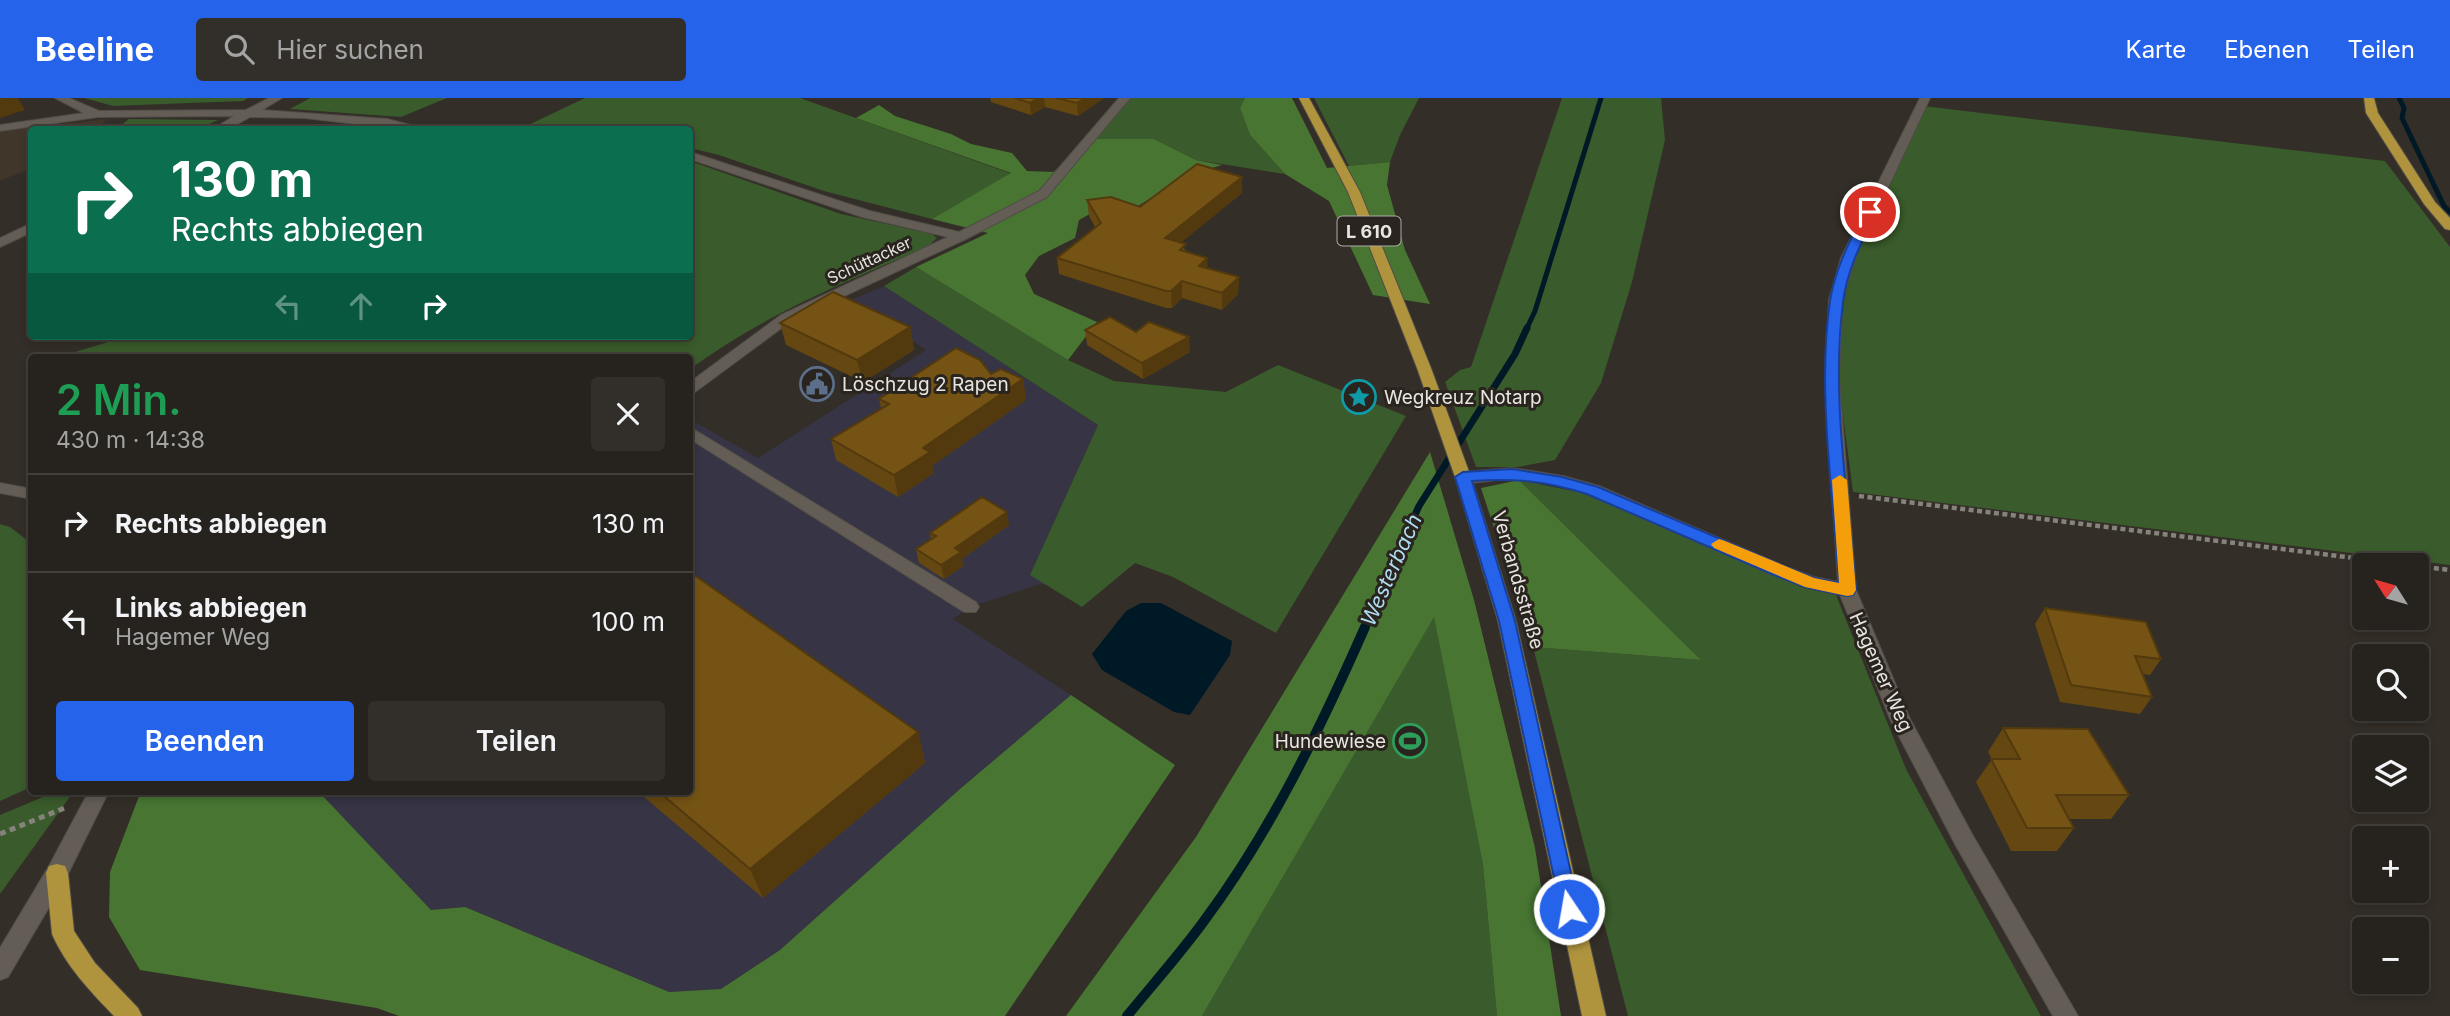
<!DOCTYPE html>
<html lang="de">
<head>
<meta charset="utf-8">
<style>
  :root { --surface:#26221d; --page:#322f2a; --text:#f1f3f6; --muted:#a4a4a4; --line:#423f3b; --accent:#2563eb }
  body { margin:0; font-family:Inter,sans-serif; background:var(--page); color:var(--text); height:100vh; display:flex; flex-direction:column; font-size:26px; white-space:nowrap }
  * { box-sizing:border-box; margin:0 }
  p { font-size:23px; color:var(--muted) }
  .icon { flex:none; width:38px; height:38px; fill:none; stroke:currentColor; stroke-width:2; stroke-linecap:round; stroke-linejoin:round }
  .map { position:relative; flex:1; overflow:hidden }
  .drawer { position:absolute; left:28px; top:256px; width:665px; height:441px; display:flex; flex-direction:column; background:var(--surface); border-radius:7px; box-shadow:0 4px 10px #0003,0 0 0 2px var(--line) }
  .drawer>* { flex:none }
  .guide { position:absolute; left:28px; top:28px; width:665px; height:214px; border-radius:7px; box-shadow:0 4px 10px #0003,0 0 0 2px var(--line); background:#0b6e4f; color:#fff; overflow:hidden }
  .needle { width:46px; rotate:307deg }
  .buttons { position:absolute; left:2352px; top:455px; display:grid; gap:14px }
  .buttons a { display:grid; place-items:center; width:77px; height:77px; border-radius:7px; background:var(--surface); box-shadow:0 4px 10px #0003,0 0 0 2px var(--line); font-size:35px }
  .pin { position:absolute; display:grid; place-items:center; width:60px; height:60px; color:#fff; margin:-30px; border:4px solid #fff; border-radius:50%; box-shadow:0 2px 7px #0007 }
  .me { position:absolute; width:77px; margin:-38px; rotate:348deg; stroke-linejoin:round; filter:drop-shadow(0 0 5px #0008) }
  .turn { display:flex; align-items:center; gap:24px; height:147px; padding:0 28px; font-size:32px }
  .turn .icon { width:91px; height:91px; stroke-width:2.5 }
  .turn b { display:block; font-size:49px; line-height:60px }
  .lanes { display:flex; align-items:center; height:66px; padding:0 28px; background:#0003; justify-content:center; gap:35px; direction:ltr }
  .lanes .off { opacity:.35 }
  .round { display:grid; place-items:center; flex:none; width:74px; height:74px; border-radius:7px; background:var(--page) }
  .head { display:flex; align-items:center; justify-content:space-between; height:119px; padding:0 28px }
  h1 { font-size:42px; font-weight:600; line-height:52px; color:#1e9e55 }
  .button { display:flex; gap:14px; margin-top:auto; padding:14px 28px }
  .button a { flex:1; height:80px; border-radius:7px; background:var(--accent); color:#fff; font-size:28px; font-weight:600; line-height:80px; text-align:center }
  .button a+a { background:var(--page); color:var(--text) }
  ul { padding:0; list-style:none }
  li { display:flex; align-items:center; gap:21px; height:98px; padding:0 28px; border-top:2px solid var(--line) }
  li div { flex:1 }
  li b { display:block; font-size:26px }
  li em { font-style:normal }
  header { display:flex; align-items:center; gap:42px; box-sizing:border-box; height:98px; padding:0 35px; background:var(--accent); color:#fff }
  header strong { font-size:33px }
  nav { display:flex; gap:38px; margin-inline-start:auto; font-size:24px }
  .search { width:490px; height:63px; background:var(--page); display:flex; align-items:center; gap:18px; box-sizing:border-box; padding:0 24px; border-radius:7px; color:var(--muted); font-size:26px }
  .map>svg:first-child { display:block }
  .commercial { fill:#363445 }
  .built { fill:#40362a }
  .green { fill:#3a5b2b }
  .forest { fill:#487632 }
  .water { fill:#001926 }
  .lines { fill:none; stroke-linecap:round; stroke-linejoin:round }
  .stream-far2 { stroke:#001926; stroke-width:5 }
  .stream-far1 { stroke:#001926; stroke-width:7 }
  .stream { stroke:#001926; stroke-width:10 }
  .minor-casing { stroke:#504c46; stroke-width:2 }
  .major-casing { stroke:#504c46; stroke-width:2 }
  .path-far1 { stroke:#86827c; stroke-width:4.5; stroke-dasharray:5 3.5; stroke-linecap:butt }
  .path { stroke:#86827c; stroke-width:5; stroke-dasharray:6 4.5; stroke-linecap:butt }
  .minor { fill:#635d56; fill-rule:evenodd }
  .major { fill:#af933d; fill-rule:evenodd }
  .wall { fill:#654711 }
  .shaded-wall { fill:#523a0e }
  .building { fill:#755314; stroke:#523a0e; stroke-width:2 }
  .route { fill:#2563eb; stroke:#184099; stroke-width:2 }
  .slow { fill:#f59e0b }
  .labels { text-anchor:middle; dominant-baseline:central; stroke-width:6; stroke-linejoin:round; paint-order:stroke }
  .far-street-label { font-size:16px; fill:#e8e5e1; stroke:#29241e }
  .shield { fill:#29241e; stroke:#afaba6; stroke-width:2 }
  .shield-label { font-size:18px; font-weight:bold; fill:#e8e5e1 }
  .poi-label { font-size:19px; fill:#e8e5e1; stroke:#29241e; text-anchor:start }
  .street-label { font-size:19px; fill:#e8e5e1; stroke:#29241e }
  .water-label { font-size:21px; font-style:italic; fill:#afdcf2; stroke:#29241e }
</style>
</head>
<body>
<header>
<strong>Beeline</strong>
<div class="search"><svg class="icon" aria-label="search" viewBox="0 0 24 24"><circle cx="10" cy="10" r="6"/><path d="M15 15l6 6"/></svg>Hier suchen</div>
<nav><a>Karte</a><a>Ebenen</a><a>Teilen</a></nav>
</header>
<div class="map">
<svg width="2450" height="918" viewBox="0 0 2450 918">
  <rect width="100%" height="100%" fill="#332e27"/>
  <!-- commercial -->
  <path class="commercial" d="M884 188 1098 327 1030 477 1044 485 970 509 953 521 1071 597 960 691 780 852 721 891 669 894 465 809 431 812 318 693H690V321L758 360 926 252 851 202Z"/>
  <!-- built -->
  <path class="built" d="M107 21 97 31 32 32 31 70 0 83V33Z"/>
  <!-- green -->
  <g class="green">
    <path d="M84 0H248L243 3 113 8Z"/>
    <path d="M310 0H447L401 19 290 11Z"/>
    <path d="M585 0H800L1012 76 932 121 824 93 719 57 690 50V32H518Z"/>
    <path d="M1128 0H1245L1240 10 1250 37 1285 76 1196 62 1154 41H1096Z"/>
    <path d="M1314 0H1419L1400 37 1390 64 1349 68Z"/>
    <path d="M1562 0H1661L1665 42 1632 184 1601 285 1555 362 1518 369H1476L1445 284 1460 272 1471 269Z"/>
    <path d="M1923 8 2385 63 2450 149V467L1853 394 1838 279 1844 203 1855 161Z"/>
    <path d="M129 21 218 22 198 31H116Z"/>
    <path d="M690 63 841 116 932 136 937 140 927 149C844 184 762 218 690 271V259H59L128 238H690Z"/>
    <path d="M916 169 1068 262 1114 283 1226 294 1278 267 1406 318 1276 535 1173 479 1135 465 1082 509 1030 477 1098 327 884 188Z"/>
    <path d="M1519 382 1593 397 1804 490 1836 497 1906 671 2041 918H1628L1533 549 1701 562Z"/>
    <path d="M0 426 10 429 32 446 31 689 0 703Z"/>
    <path d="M1434 518 1483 767 1497 918H1202Z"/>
    <path d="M57 693H74L0 796V717Z"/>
  </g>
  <!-- forest -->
  <g class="forest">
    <path d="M1245 0H1292L1327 70 1390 64 1387 87 1405 152 1430 206 1373 197 1329 103 1285 76 1250 37 1240 10Z"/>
    <path d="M879 7 895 18 951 36 971 46 1012 55 1027 73 1053 74 1096 41H1154L1196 62 1222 67 1186 78 1130 113 1097 112 1079 122 1075 140 1039 158 1025 177 1034 196 1097 224 1068 262 916 169 988 135 932 121 1011 75 856 20Z"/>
    <path d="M1430 354 1474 502 1535 750 1561 918H1497L1483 767 1434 519 1202 918H1066L1196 739Z"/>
    <path d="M1519 382 1701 562 1533 549 1481 390Z"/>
    <path d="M1071 597 1175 667 1005 918H399L377 910 140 872 109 819 110 774 141 693H318L431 812 465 809 669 894 721 891 780 852 960 691Z"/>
  </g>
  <!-- water -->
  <path class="water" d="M1141 505H1161L1232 543 1230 557 1190 617 1174 614 1102 572 1092 556 1126 513Z"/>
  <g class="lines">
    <!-- stream-far2 -->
    <g class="stream-far2">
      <path d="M2399 0 2404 10 2402 20 2444 108 2450 114"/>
      <path d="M1526 232 1535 213 1601 0"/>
    </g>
    <!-- stream-far1 -->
    <path class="stream-far1" d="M1364 531 1419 408 1515 256 1527 230"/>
    <!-- stream -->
    <path class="stream" d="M1127 918C1153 886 1180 856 1204 823 1271 733 1320 631 1365 529"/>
    <!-- minor casing -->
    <g class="minor-casing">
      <g id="minor">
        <path d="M55 0H69L99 13 246 12 269 0H282L262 12 387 21 430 32H406L305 20 250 19 227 32H212L234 18 98 19 0 33V27L84 15Z"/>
        <path d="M1119 0H1130L1047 99 966 141 791 223 695 294 690 295V284L781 217 948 139 862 119 690 61V54L870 113 959 134 1039 93Z"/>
        <path d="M1920 0H1930L1855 160 1843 202 1839 279 1856 492 1910 621 1972 736 2078 918H2053L1956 748 1890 621 1840 497 1805 489 1774 477 1587 396C1563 389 1535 380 1509 380 1495 381 1465 390 1455 379L1463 374 1512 370 1563 378 1599 388 1786 469 1814 479 1838 484 1825 279 1829 202 1841 160Z"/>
        <path d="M32 125V134L0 149V140Z"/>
        <path d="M690 329 976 504 979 509 976 514H964L690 341Z"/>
        <path d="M0 385 32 391V401L0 395Z"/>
        <path d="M89 693H109L65 782 8 879 0 882V850L49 768Z"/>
      </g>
    </g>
    <!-- major casing -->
    <g class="major-casing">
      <g id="major">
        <path d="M1299 0H1309L1360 94 1431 270 1471 379 1516 523 1606 918H1582L1498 523 1455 379 1417 270 1348 94Z"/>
        <path d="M2364 0H2374L2378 15 2435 104 2450 120V132L2445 131 2424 106 2366 15Z"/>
        <path d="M57 766 65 768 68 775 74 833 95 865 138 910 142 918H114C90 893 66 868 52 836L46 775 49 768Z"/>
      </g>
    </g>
    <!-- path-far1 -->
    <g class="path-far1">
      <path d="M1859 398 2410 467"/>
      <path d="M2417 468 2450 472"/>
    </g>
    <!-- path -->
    <path class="path" d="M0 736 67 709"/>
    <!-- minor -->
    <use href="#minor" class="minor"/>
    <!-- major -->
    <use href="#major" class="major"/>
  </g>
  <!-- wall -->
  <g class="wall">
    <path d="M990 0H1104L1078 18 1045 9 1031 17 991 4Z"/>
    <path d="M1242 95 1180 145 1186 153 1208 170 1239 179 1238 196 1222 212 1182 200 1172 210H1166L1059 176 1057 160 1095 129 1089 118 1087 102 1140 109Z"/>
    <path d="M780 225 910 229 914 252 863 284 786 247Z"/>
    <path d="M1085 232 1136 234 1190 254 1143 281 1087 247Z"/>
    <path d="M991 276 1023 281 1026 302 932 368 934 375 898 399 836 362 831 341 881 310 879 301Z"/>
    <path d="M1009 427 962 461 963 468 944 481 919 465 916 451 931 441 930 435Z"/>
    <path d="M2045 510 2161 561 2150 577 2143 576 2152 599 2140 616 2060 604 2035 526Z"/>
    <path d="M2003 630 2129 697 2111 721H2069L2074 730 2057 753H2011L1976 684 1992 661 1988 654Z"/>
    <path d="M918 634 925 665 763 800 637 693H690Z"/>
  </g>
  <!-- shaded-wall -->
  <g class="shaded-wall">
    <path d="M11 0H18L25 12 0 20V3Z"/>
    <path d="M1038 0H1044L1045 9 1031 17 1030 5Z"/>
    <path d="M1085 0H1104L1078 18 1077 5Z"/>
    <path d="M1242 79V95L1166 157 1165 140Z"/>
    <path d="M1207 160 1208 176 1199 168Z"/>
    <path d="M1239 179 1238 196 1222 212V195Z"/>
    <path d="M1182 183V200L1172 210 1171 193Z"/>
    <path d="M910 229 914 252 863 284 857 262Z"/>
    <path d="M1189 239 1190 254 1143 281 1142 265Z"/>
    <path d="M1023 281 1026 302 932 368 934 375 898 399 894 377 923 350Z"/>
    <path d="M1007 414 1009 427 962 461 963 468 944 481 941 467 955 450Z"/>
    <path d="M918 634 925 665 763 800 750 771Z"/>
  </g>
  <!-- building -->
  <g class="building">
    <path d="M0 0H11L0 3Z"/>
    <path d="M1015 0H1038L1030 5Z"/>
    <path d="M1056 0H1085L1077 5Z"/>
    <path d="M1197 66 1242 79 1165 140 1186 146 1180 152 1207 160 1199 168 1239 179 1222 195 1182 183 1171 193H1166L1057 160 1101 125 1087 102 1111 99 1140 109Z"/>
    <path d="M833 194 910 229 857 262 780 225Z"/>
    <path d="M1110 219 1136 234 1149 224 1189 239 1142 265 1085 232Z"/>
    <path d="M956 250 980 262 991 276 1001 271 1023 281 923 350 930 354 894 377 831 341 889 306 879 301Z"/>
    <path d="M982 399 1007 414 955 450 961 454 941 467 916 451 936 438 930 435Z"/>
    <path d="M690 474 918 634 750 771 658 693H690Z"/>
    <path d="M2045 510 2146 524 2161 561 2135 558 2152 599 2071 587Z"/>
    <path d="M2003 630 2088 631 2129 697H2056L2074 730H2027L1991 661H2020Z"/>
  </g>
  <!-- route -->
  <path class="route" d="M1870 111 1876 114C1862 143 1847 172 1843 204 1831 297 1848 399 1856 492L1853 497 1847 498 1805 489 1774 477 1587 396C1545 383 1516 380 1472 383L1515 523 1579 811 1576 817 1569 820 1562 817 1499 523 1455 379 1463 374 1512 371 1562 379 1598 389 1786 469 1814 480 1839 485C1833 397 1817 290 1830 203 1835 171 1850 143 1864 114Z"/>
  <!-- slow -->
  <path class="slow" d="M1840 377 1847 382 1856 492 1853 497 1847 498 1805 489 1714 450 1711 446 1719 441 1725 443 1814 480 1839 485 1832 382Z"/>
  <!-- icons -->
  <defs>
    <g id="civic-ring" transform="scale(1.75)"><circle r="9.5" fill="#29241e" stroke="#5c6f8a" stroke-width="1.5"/><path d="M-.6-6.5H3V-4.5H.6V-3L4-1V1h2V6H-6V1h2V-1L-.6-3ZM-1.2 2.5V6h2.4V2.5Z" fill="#5c6f8a"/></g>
    <g id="sight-ring" transform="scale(1.75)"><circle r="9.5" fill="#29241e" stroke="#0f9aa8" stroke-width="1.5"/><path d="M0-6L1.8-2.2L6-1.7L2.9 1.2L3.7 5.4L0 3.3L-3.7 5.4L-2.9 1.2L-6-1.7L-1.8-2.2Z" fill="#0f9aa8"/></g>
    <g id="stadium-ring" transform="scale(1.75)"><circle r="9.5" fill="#29241e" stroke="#2e9e5b" stroke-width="1.5"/><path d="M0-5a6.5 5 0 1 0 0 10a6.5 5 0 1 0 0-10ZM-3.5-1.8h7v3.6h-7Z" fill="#2e9e5b"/></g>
  </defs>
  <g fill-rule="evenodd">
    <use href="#civic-ring" x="817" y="286"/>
    <use href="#sight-ring" x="1359" y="299"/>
    <use href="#stadium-ring" x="1410" y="643"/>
  </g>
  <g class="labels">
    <!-- far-street labels -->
    <g class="far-street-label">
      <text transform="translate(869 162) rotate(-25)">Schüttacker</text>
    </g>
    <!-- shield labels -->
    <rect class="shield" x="1337.5" y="118.5" width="63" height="29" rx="5"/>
    <g class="shield-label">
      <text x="1369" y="133">L 610</text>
    </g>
    <!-- poi labels -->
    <g class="poi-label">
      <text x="842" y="286">Löschzug 2 Rapen</text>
      <text x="1384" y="299">Wegkreuz Notarp</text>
      <text x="1386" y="643" text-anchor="end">Hundewiese</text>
    </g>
    <!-- street labels -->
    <g class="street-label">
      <text transform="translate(1518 482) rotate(74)">Verbandsstraße</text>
      <text transform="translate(1881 574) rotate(66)">Hagemer Weg</text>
    </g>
    <!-- water labels -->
    <g class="water-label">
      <text transform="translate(1391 472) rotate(-66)">Westerbach</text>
    </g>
  </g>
</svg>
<div class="buttons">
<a><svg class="needle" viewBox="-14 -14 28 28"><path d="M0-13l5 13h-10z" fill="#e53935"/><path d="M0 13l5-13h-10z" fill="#a4a4a4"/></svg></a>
<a><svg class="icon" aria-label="search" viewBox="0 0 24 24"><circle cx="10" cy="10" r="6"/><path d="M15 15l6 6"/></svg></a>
<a><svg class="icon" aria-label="layers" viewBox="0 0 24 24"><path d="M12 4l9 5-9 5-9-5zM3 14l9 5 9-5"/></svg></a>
<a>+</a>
<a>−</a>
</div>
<div class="pin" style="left:1870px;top:114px;background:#d93025"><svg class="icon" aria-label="arrive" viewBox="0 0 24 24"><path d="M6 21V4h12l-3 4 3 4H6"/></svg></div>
<svg class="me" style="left:1569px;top:811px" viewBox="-20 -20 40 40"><circle r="17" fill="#2563eb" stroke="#fff" stroke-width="3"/><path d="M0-11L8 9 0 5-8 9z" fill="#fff"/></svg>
<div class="guide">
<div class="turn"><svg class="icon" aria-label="right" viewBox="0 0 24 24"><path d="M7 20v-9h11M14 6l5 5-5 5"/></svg><div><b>130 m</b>Rechts abbiegen</div></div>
<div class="lanes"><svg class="icon off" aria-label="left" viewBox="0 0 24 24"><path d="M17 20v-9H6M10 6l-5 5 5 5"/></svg><svg class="icon off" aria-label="ahead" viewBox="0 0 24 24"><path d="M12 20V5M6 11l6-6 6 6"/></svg><svg class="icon" aria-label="right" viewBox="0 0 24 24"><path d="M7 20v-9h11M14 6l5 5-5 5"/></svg></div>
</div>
<section class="drawer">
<div class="head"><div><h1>2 Min.</h1><p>430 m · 14:38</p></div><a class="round"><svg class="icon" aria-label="close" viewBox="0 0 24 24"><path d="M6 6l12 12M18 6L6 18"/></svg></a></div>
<ul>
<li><svg class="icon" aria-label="right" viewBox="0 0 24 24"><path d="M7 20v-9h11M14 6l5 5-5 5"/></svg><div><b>Rechts abbiegen</b></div><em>130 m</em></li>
<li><svg class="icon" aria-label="left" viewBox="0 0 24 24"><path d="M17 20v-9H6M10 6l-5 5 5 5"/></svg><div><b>Links abbiegen</b><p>Hagemer Weg</p></div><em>100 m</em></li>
</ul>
<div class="button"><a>Beenden</a><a>Teilen</a></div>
</section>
</div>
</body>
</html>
